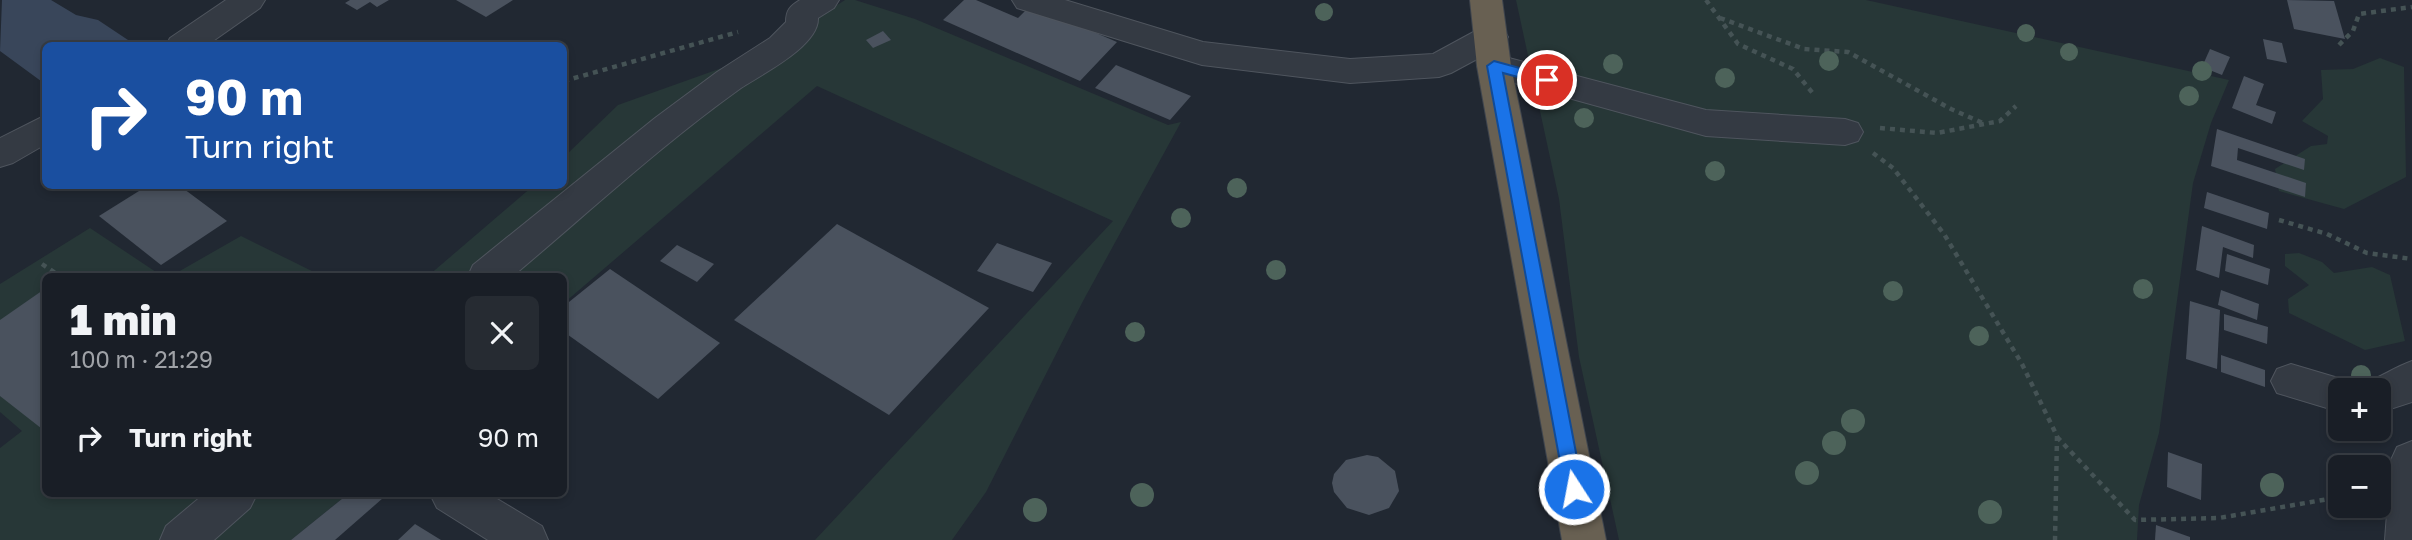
<!DOCTYPE html>
<html lang="en">
<head>
<meta charset="utf-8">
<style>
  :root { --surface:#191e26; --page:#262b32; --text:#f1f3f6; --muted:#9fa2a7; --line:#373c43 }
  body { margin:0; font-family:"Golos Text",sans-serif; background:var(--page); color:var(--text); height:100vh; display:flex; flex-direction:column; font-size:26px; white-space:nowrap }
  * { box-sizing:border-box; margin:0 }
  p { font-size:23px; color:var(--muted) }
  .icon { flex:none; width:38px; height:38px; fill:none; stroke:currentColor; stroke-width:2; stroke-linecap:round; stroke-linejoin:round }
  .map { position:relative; flex:1; overflow:hidden }
  .panel { position:absolute; left:42px; top:273px; width:525px; height:224px; display:flex; flex-direction:column; background:var(--surface); border-radius:10px; box-shadow:0 4px 10px #0003,0 0 0 2px var(--line) }
  .panel>* { flex:none }
  .hud { position:absolute; left:42px; top:42px; width:525px; height:147px; border-radius:10px; box-shadow:0 4px 10px #0003,0 0 0 2px var(--line); background:#1a4fa0; color:#fff; overflow:hidden }
  .tools { position:absolute; left:2328px; top:378px; display:grid; gap:14px }
  .tools a { display:grid; place-items:center; width:63px; height:63px; border-radius:10px; background:var(--surface); box-shadow:0 4px 10px #0003,0 0 0 2px var(--line); font-size:35px }
  .pin { position:absolute; display:grid; place-items:center; width:60px; height:60px; color:#fff; margin:-30px; border:4px solid #fff; border-radius:50%; box-shadow:0 2px 7px #0007 }
  .me { position:absolute; width:77px; margin:-38px; rotate:349deg; stroke-linejoin:round; filter:drop-shadow(0 0 5px #0008) }
  .turn { display:flex; align-items:center; gap:24px; height:147px; padding:0 28px; font-size:32px }
  .turn .icon { width:91px; height:91px; stroke-width:2.5 }
  .turn b { display:block; font-size:49px; line-height:60px }
  .round { display:grid; place-items:center; flex:none; width:74px; height:74px; border-radius:10px; background:var(--page) }
  .summary { display:flex; align-items:center; justify-content:space-between; height:119px; padding:0 28px }
  h1 { font-size:42px; font-weight:800; line-height:52px }
  ul { padding:0; list-style:none }
  li { display:flex; align-items:center; gap:21px; height:91px; padding:0 28px }
  li div { flex:1 }
  li b { display:block; font-size:26px }
  li em { font-style:normal }
  .map>svg:first-child { display:block }
  .green { fill:#273737 }
  .water { fill:#39465a }
  .building { fill:#4a525e }
  .lines { fill:none; stroke-linecap:round; stroke-linejoin:round }
  .minor-casing { stroke:#4f555e; stroke-width:2 }
  .highway-casing { stroke:#3f454e; stroke-width:2 }
  .path { stroke:#455355; stroke-width:4.5; stroke-dasharray:5 5; stroke-linecap:butt }
  .minor { fill:#343a43; fill-rule:evenodd }
  .highway { fill:#686052; fill-rule:evenodd }
  .tree { fill:#4d635a }
  .route { fill:#1a73e8; stroke:#114b97; stroke-width:2 }
</style>
</head>
<body>
<div class="map">
<svg width="2412" height="540" viewBox="0 0 2412 540">
  <rect width="100%" height="100%" fill="#212832"/>
  <!-- green -->
  <g class="green">
    <path d="M845 0H855L915 19 1168 125 1181 122 1083 301 986 492 952 540H815L1113 221 817 86 564 303V276H428L533 186H564V157L618 105 761 54Z"/>
    <path d="M1516 0H1866L2229 80 2211 123 2193 183 2159 433 2139 505 2137 540H1619L1579 357 1559 199Z"/>
    <path d="M2380 58 2404 67 2406 177 2344 209 2279 191 2275 169 2311 146 2327 144 2328 136 2302 121 2323 99 2321 70 2353 69Z"/>
    <path d="M90 228 162 276H46V494H348L291 540H0V448L22 431 0 412V284Z"/>
    <path d="M241 236 322 276H171Z"/>
    <path d="M2299 253 2322 262 2334 273 2372 267 2390 275 2405 341 2365 350 2289 313 2288 299 2309 285 2285 266V254Z"/>
  </g>
  <!-- water -->
  <path class="water" d="M2 0H51L76 15 98 20 128 40 123 45 46 46 45 84 0 51Z"/>
  <!-- building -->
  <g class="building">
    <path d="M350 0H389L377 7 370 2 357 10 345 3Z"/>
    <path d="M456 0H513L486 17Z"/>
    <path d="M964 0H976L1018 18 1031 5 1117 42 1080 81 943 20Z"/>
    <path d="M2287 0 2334 1 2345 39 2294 29Z"/>
    <path d="M883 31 891 40 873 48 866 40Z"/>
    <path d="M2263 39 2282 43 2287 63 2267 59Z"/>
    <path d="M2210 49 2230 57 2222 75 2202 67Z"/>
    <path d="M1116 65 1191 96 1170 120 1095 88Z"/>
    <path d="M2244 76 2264 84 2256 105 2276 112 2272 124 2232 108Z"/>
    <path d="M2217 129 2305 159 2304 170 2238 148 2237 160 2306 183 2305 197 2211 166Z"/>
    <path d="M147 186H180L227 221 161 265 99 216Z"/>
    <path d="M2207 192 2269 213 2267 229 2204 208Z"/>
    <path d="M837 224 989 308 889 415 734 320Z"/>
    <path d="M2202 226 2254 245 2253 258 2223 247 2219 278 2196 270Z"/>
    <path d="M997 243 1052 263 1033 292 977 271Z"/>
    <path d="M677 245 714 264 697 282 660 261Z"/>
    <path d="M2227 254 2270 269 2268 285 2225 271Z"/>
    <path d="M610 269 720 343 658 399 564 332V306Z"/>
    <path d="M46 288V432L0 396V320Z"/>
    <path d="M2221 290 2259 304 2257 320 2218 305Z"/>
    <path d="M2190 301 2220 310 2217 369 2186 359Z"/>
    <path d="M2224 314 2268 327 2267 344 2224 330Z"/>
    <path d="M2221 355 2265 370V387L2221 372Z"/>
    <path d="M2168 452 2202 464 2201 500 2167 487Z"/>
    <path d="M1367 455 1378 457 1395 471 1399 491 1389 508 1369 515 1347 508 1334 492 1332 483 1334 474 1346 460Z"/>
    <path d="M348 494H377L383 498 335 540H291Z"/>
    <path d="M415 524 441 540H398Z"/>
    <path d="M2156 525 2190 537V540H2155Z"/>
  </g>
  <g class="lines">
    <!-- minor casing -->
    <g class="minor-casing">
      <g id="minor">
        <path d="M226 0H265L260 8 206 46H166L170 38Z"/>
        <path d="M800 0H839L834 8 818 18C819 46 762 74 741 88 661 145 588 213 513 276H468L473 265 655 118 717 72 770 38 786 22C786 10 790 6 800 0Z"/>
        <path d="M1012 0H1065L1203 42 1350 59 1433 54 1479 29 1491 26 1503 29 1508 37 1503 45 1451 73 1439 77 1350 83 1202 65 1017 8Z"/>
        <path d="M1494 54 1706 110 1845 119 1858 123 1863 132 1858 141 1845 145 1706 136 1482 74 1477 66 1482 58Z"/>
        <path d="M46 115V144L13 163 0 167V138Z"/>
        <path d="M2412 361V402L2378 413V390H2360L2363 384C2381 377 2395 367 2412 361Z"/>
        <path d="M2291 364 2355 383 2358 390H2340V412L2277 393 2271 381 2277 369Z"/>
        <path d="M2412 441V540H2385L2391 460 2397 447Z"/>
        <path d="M204 494H257L250 508 214 540H160L166 526Z"/>
        <path d="M430 494H489L542 526 548 540H488L437 508Z"/>
      </g>
    </g>
    <!-- highway casing -->
    <g class="highway-casing">
      <path id="highway" d="M1470 0H1502L1511 66 1606 540H1562L1477 66Z"/>
    </g>
    <!-- path -->
    <g class="path">
      <path d="M1706 0 1738 44 1793 69 1815 96"/>
      <path d="M1720 18 1804 49 1848 52 1951 109 1985 124"/>
      <path d="M2339 45 2353 31 2359 14 2412 7"/>
      <path d="M564 81 738 32"/>
      <path d="M1880 128 1937 133 2000 121 2016 106"/>
      <path d="M1873 153 1893 168 1944 234 2022 364 2057 436 2055 540"/>
      <path d="M2279 220 2327 234 2367 253 2412 259"/>
      <path d="M42 264 60 276"/>
      <path d="M2057 437 2135 520 2219 518 2340 497"/>
    </g>
    <!-- minor -->
    <use href="#minor" class="minor"/>
    <!-- highway -->
    <use href="#highway" class="highway"/>
  </g>
  <!-- trees -->
  <g class="tree">
    <circle cx="1324" cy="12" r="9"/>
    <circle cx="2026" cy="33" r="9"/>
    <circle cx="2069" cy="52" r="9"/>
    <circle cx="1829" cy="61" r="10"/>
    <circle cx="1613" cy="64" r="10"/>
    <circle cx="2202" cy="71" r="10"/>
    <circle cx="1725" cy="78" r="10"/>
    <circle cx="2189" cy="96" r="10"/>
    <circle cx="1584" cy="118" r="10"/>
    <circle cx="1715" cy="171" r="10"/>
    <circle cx="1237" cy="188" r="10"/>
    <circle cx="1181" cy="218" r="10"/>
    <circle cx="1276" cy="270" r="10"/>
    <circle cx="2143" cy="289" r="10"/>
    <circle cx="1893" cy="291" r="10"/>
    <circle cx="1135" cy="332" r="10"/>
    <circle cx="1979" cy="336" r="10"/>
    <circle cx="2361" cy="375" r="10"/>
    <circle cx="1853" cy="421" r="12"/>
    <circle cx="1834" cy="443" r="12"/>
    <circle cx="1807" cy="473" r="12"/>
    <circle cx="2272" cy="485" r="12"/>
    <circle cx="1142" cy="495" r="12"/>
    <circle cx="1035" cy="510" r="12"/>
    <circle cx="1990" cy="512" r="12"/>
  </g>
  <!-- route -->
  <path class="route" d="M1494 61 1552 77 1554 80 1547 85 1503 73 1583 489 1581 495 1574 497 1568 495 1565 489 1487 66Z"/>
</svg>
<div class="tools">
<a>+</a>
<a>−</a>
</div>
<div class="pin" style="left:1547px;top:80px;background:#d93025"><svg class="icon" aria-label="arrive" viewBox="0 0 24 24"><path d="M6 21V4h12l-3 4 3 4H6"/></svg></div>
<svg class="me" style="left:1574px;top:489px" viewBox="-20 -20 40 40"><circle r="17" fill="#1a73e8" stroke="#fff" stroke-width="3"/><path d="M0-11L8 9 0 5-8 9z" fill="#fff"/></svg>
<div class="hud">
<div class="turn"><svg class="icon" aria-label="right" viewBox="0 0 24 24"><path d="M7 20v-9h11M14 6l5 5-5 5"/></svg><div><b>90 m</b>Turn right</div></div>
</div>
<section class="panel">
<div class="summary"><div><h1>1 min</h1><p>100 m · 21:29</p></div><a class="round"><svg class="icon" aria-label="close" viewBox="0 0 24 24"><path d="M6 6l12 12M18 6L6 18"/></svg></a></div>
<ul>
<li><svg class="icon" aria-label="right" viewBox="0 0 24 24"><path d="M7 20v-9h11M14 6l5 5-5 5"/></svg><div><b>Turn right</b></div><em>90 m</em></li>
</ul>
</section>
</div>
</body>
</html>
